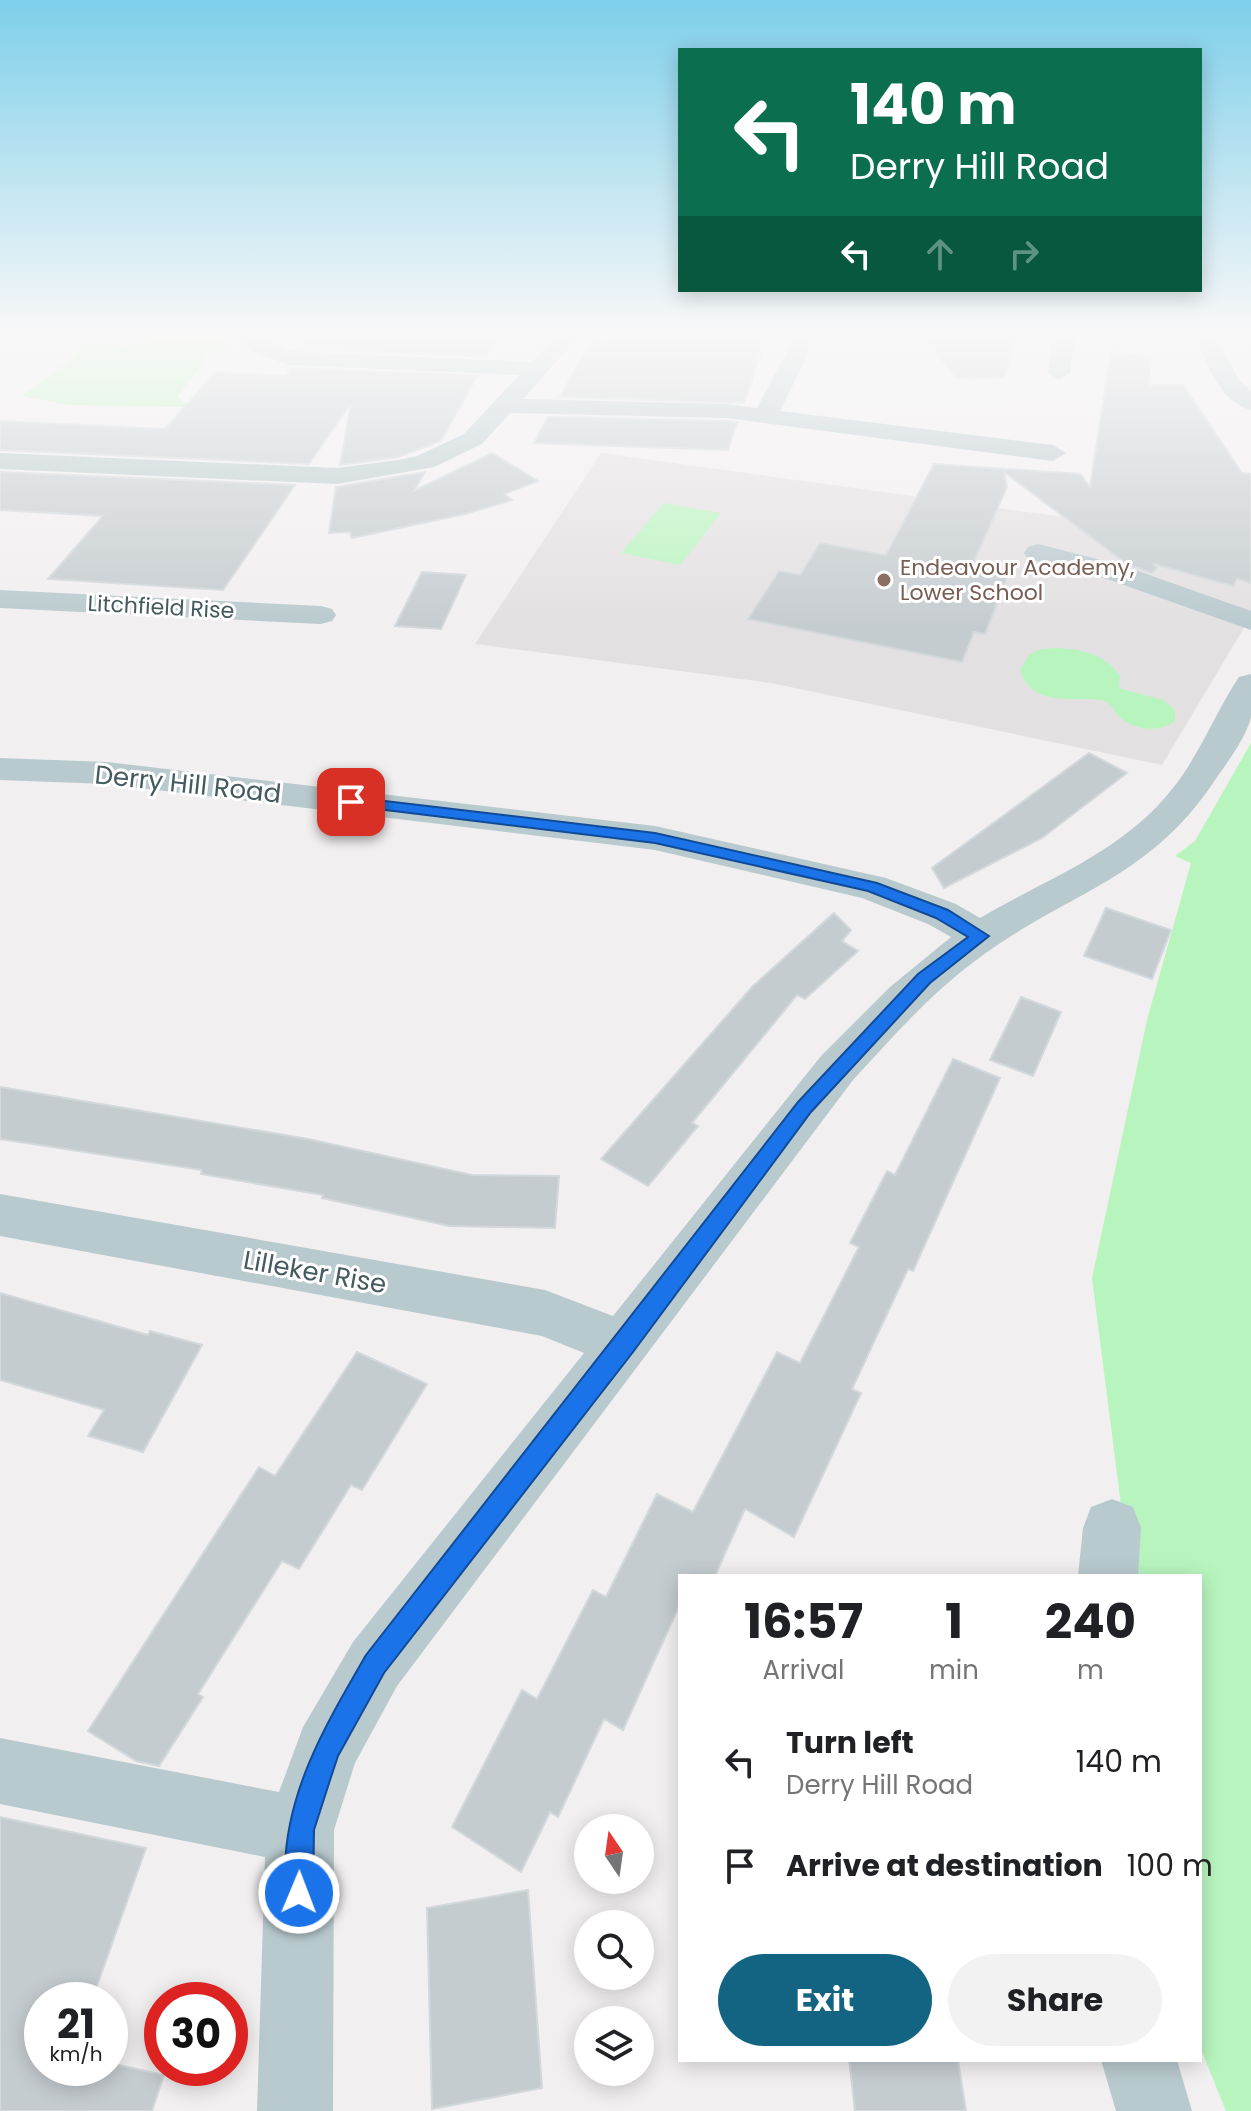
<!DOCTYPE html>
<html lang="en">
<head>
<meta charset="utf-8">
<style>
  :root { --surface:#fff; --page:#f2f2f2; --text:#202124; --muted:#757577; --accent:#136483 }
  body { margin:0; font-family:Poppins,sans-serif; background:var(--page); color:var(--text); height:100vh; display:flex; flex-direction:column; font-size:30px; white-space:nowrap }
  * { box-sizing:border-box; margin:0 }
  p { font-size:26px; color:var(--muted) }
  .icon { flex:none; width:44px; height:44px; fill:none; stroke:currentColor; stroke-width:2; stroke-linecap:round; stroke-linejoin:round }
  .map { position:relative; flex:1; overflow:hidden }
  .drawer { position:absolute; left:678px; top:1574px; width:524px; height:488px; display:flex; flex-direction:column; background:var(--surface); border-radius:0px; box-shadow:0 4px 20px #0003 }
  .drawer>* { flex:none }
  .banner { position:absolute; left:678px; top:48px; width:524px; height:244px; border-radius:0px; box-shadow:0 4px 20px #0003; background:#0b6e4f; color:#fff; overflow:hidden }
  .needle { width:52px; rotate:347deg }
  .fabs { position:absolute; left:574px; top:1814px; display:grid; gap:16px }
  .fabs a { display:grid; place-items:center; width:80px; height:80px; border-radius:50%; background:var(--surface); box-shadow:0 4px 20px #0003; font-size:40px }
  .speed { position:absolute; left:24px; top:1982px; display:flex; gap:16px; font-size:40px; font-weight:700; text-align:center }
  .speed>* { display:grid; place-content:center; width:104px; height:104px; border-radius:50%; background:var(--surface); box-shadow:0 4px 20px #0003; line-height:1 }
  .speed small { font-size:20px; font-weight:400 }
  .speed .limit { border:12px solid #d22; background:#fff; color:#111 }
  .pin { position:absolute; display:grid; place-items:center; width:68px; height:68px; color:#fff; margin:-34px; border-radius:16px; box-shadow:0 4px 12px #0006 }
  .me { position:absolute; width:88px; margin:-44px; rotate:1deg; stroke-linejoin:round; filter:drop-shadow(0 0 6px #0008) }
  .turn { display:flex; align-items:center; gap:28px; height:168px; padding:0 40px; font-size:36px }
  .turn .icon { width:104px; height:104px; stroke-width:2.5 }
  .turn b { display:block; font-size:56px; line-height:68px }
  .lanes { display:flex; align-items:center; height:76px; padding:0 40px; background:#0003; justify-content:center; gap:40px; direction:ltr }
  .lanes .off { opacity:.35 }
  .eta { display:flex; justify-content:space-evenly; align-items:center; height:136px; text-align:center }
  .eta b { font-size:48px; font-weight:700; line-height:56px }
  .action { display:flex; gap:16px; margin-top:auto; padding:16px 40px }
  .action a { flex:1; height:92px; border-radius:48px; background:var(--accent); color:#fff; font-size:32px; font-weight:700; line-height:92px; text-align:center }
  .action a+a { background:var(--page); color:var(--text) }
  ul { padding:0; list-style:none }
  li { display:flex; align-items:center; gap:24px; height:104px; padding:0 40px }
  li div { flex:1 }
  li b { display:block; font-size:30px }
  li em { font-style:normal }
  .map>svg:first-child { display:block }
  .education { fill:#e3e0e2 }
  .green { fill:#b8f5be }
  .building { fill:#c5ccd0; stroke:#d2d8db; stroke-width:2 }
  .lines { fill:none; stroke-linecap:round; stroke-linejoin:round }
  .minor { fill:#b9cace; fill-rule:evenodd }
  .route { fill:#1a73e8; stroke:#114b97; stroke-width:2 }
  .education-dot { fill:#8d6e63; stroke:#fff; stroke-width:3 }
  .labels { text-anchor:middle; dominant-baseline:central; stroke-width:6; stroke-linejoin:round; paint-order:stroke }
  .far-education-label { font-size:22px; fill:#785e54; stroke:#fff; text-anchor:start }
  .far-street-label { font-size:22px; fill:#455a5f; stroke:#fff }
  .street-label { font-size:26px; fill:#455a5f; stroke:#fff }
</style>
</head>
<body>
<div class="map">
<svg width="1251" height="2111" viewBox="0 0 1251 2111">
  <rect width="100%" height="100%" fill="#f2eff0"/>
  <!-- education -->
  <path class="education" d="M601 453 1251 543V616L1162 765 771 683 475 644Z"/>
  <!-- green -->
  <g class="green">
    <path d="M152 334H226L231 344 208 356 177 397 190 407 69 405 22 396 92 344 126 347Z"/>
    <path d="M664 503 721 513 680 565 621 553Z"/>
    <path d="M1041 649C1070 646 1103 650 1120 676L1119 688 1163 700 1175 710V721C1161 733 1136 730 1122 719 1114 713 1112 701 1100 700 1072 697 1030 707 1020 669L1030 654Z"/>
    <path d="M1251 743V2111H1226L1200 2047V1576H1130L1092 1278 1147 1020 1191 863 1175 856 1195 841Z"/>
  </g>
  <!-- building -->
  <g class="building">
    <path d="M324 334 490 338 497 339 487 357 304 349 310 339 320 340Z"/>
    <path d="M614 334H767L744 403 560 397 590 342 608 343Z"/>
    <path d="M922 334H1018L1004 377 972 379 956 378Z"/>
    <path d="M1111 352 1151 357 1149 385H1183L1242 473 1251 474V583L1237 579 1233 586 1154 564 1157 568 1152 573 1127 564 1004 472 1007 487 971 568 1008 575 985 634 974 632 962 662 748 619 779 571 800 575 820 543 886 555 934 464 1080 474 1090 487Z"/>
    <path d="M291 368 477 376 441 441 398 457 340 465 351 403 309 464 0 450V421L165 429 216 372 286 376Z"/>
    <path d="M548 417 726 421 737 422 728 450 534 443Z"/>
    <path d="M492 453 538 481 504 494 512 500 465 514 352 538 350 532 329 533 336 487 425 472 414 491Z"/>
    <path d="M0 472 295 485 223 590 48 579 103 516 0 510Z"/>
    <path d="M422 572 466 575 441 629 395 626Z"/>
    <path d="M1089 753 1127 773 1042 838 944 888 932 868Z"/>
    <path d="M1106 908 1171 930 1152 979 1084 956Z"/>
    <path d="M834 913 851 930 842 941 858 951 805 999 797 995 692 1123 698 1126 648 1186 601 1159 753 986Z"/>
    <path d="M1021 997 1061 1012 1033 1076 990 1060Z"/>
    <path d="M953 1059 1000 1078 913 1271 908 1269 852 1389 861 1393 794 1537 745 1509 715 1576H680V1604L623 1730 604 1719 558 1817 550 1812 521 1872 452 1827 522 1690 537 1699 593 1590 606 1597 657 1494 693 1512 777 1352 800 1363 859 1247 850 1243 887 1171 895 1175Z"/>
    <path d="M0 1087 308 1139 472 1175 559 1176 555 1228 449 1226 322 1198 323 1195 201 1174 202 1170 0 1139Z"/>
    <path d="M0 1293 148 1335 150 1331 202 1345 143 1452 88 1436 104 1410 0 1380Z"/>
    <path d="M357 1352 427 1384 362 1490 351 1485 299 1569 282 1561 198 1694 203 1697 159 1766 136 1761 88 1731 259 1467 275 1476Z"/>
    <path d="M0 1817 146 1848 92 2000H42V2068H110V2063L164 2075 152 2111H0Z"/>
    <path d="M528 1890 542 2088 432 2109 427 1908Z"/>
    <path d="M849 2060H958L966 2111H855Z"/>
  </g>
  <g class="lines">
    <!-- minor -->
    <g class="minor">
      <path d="M235 334H257L290 351 532 362 558 334H581L523 399 726 404 757 408 796 334H818L780 411 1053 445 1066 453 1053 461 726 418 510 413 482 444 434 467 337 484 0 469V453L337 468 398 460 417 456 464 434 519 375 289 365 252 352Z"/>
      <path d="M1053 334H1075L1070 373 1059 380 1048 373Z"/>
      <path d="M1194 334H1216L1239 380 1251 391V410C1218 402 1207 361 1194 334Z"/>
      <path d="M1038 544 1124 566 1251 611V630L1104 578 1028 559 1024 553 1028 547Z"/>
      <path d="M0 590 321 606 332 609 336 615 332 621 321 624 0 608Z"/>
      <path d="M1251 674C1251 687 1251 704 1251 717 1246 738 1227 763 1215 780 1148 882 1064 893 975 961 929 995 891 1039 853 1080L397 1686 355 1763 334 1830 333 2111H257L265 1857 0 1804V1738L279 1792 303 1727 353 1642 584 1353 542 1336 0 1236V1194L545 1290 613 1316 821 1056 890 987 951 937 928 924 862 898 655 850 107 784 0 780V758L107 762 655 826 886 878 956 904 980 918C1048 878 1123 852 1173 788 1200 754 1215 713 1239 677Z"/>
      <path d="M1112 1499 1133 1507 1141 1528 1138 1576H1078L1083 1528 1091 1507Z"/>
      <path d="M1101 2060H1177L1192 2111H1116Z"/>
    </g>
  </g>
  <!-- sky -->
  <linearGradient id="sky" x2="0" y2="1"><stop stop-color="#7ecfea"/><stop offset="0.53" stop-color="#f9f8f8"/><stop offset="1" stop-color="#f9f8f8" stop-opacity="0"/></linearGradient>
  <rect width="1251" height="629" fill="url(#sky)"/>
  <!-- route -->
  <path class="route" d="M351 797 655 833 877 883 948 910 989 936 930 983 811 1112 633 1352 384 1673 338 1756 331 1777 314 1830 313 1893 309 1903 299 1907 288 1903C283 1891 284 1880 285 1867 287 1788 328 1721 366 1655L798 1102 918 974 968 937 936 918 868 891 655 843 345 805 343 802Z"/>
  <!-- markers -->
  <circle class="education-dot" cx="884" cy="580" r="8"/>
  <g class="labels">
    <!-- far-education labels -->
    <g class="far-education-label">
      <text x="900" y="567">Endeavour Academy,<tspan x="900" dy="25">Lower School</tspan></text>
    </g>
    <!-- far-street labels -->
    <g class="far-street-label">
      <text transform="translate(161 607) rotate(3)">Litchfield Rise</text>
    </g>
    <!-- street labels -->
    <g class="street-label">
      <text transform="translate(188 784) rotate(6)">Derry Hill Road</text>
      <text transform="translate(315 1272) rotate(10)">Lilleker Rise</text>
    </g>
  </g>
</svg>
<div class="fabs">
<a><svg class="needle" viewBox="-14 -14 28 28"><path d="M0-13l5 13h-10z" fill="#e53935"/><path d="M0 13l5-13h-10z" fill="#757577"/></svg></a>
<a><svg class="icon" aria-label="search" viewBox="0 0 24 24"><circle cx="10" cy="10" r="6"/><path d="M15 15l6 6"/></svg></a>
<a><svg class="icon" aria-label="layers" viewBox="0 0 24 24"><path d="M12 4l9 5-9 5-9-5zM3 14l9 5 9-5"/></svg></a>
</div>
<div class="speed"><div>21<small>km/h</small></div><div class="limit">30</div></div>
<div class="pin" style="left:351px;top:802px;background:#d93025"><svg class="icon" aria-label="arrive" viewBox="0 0 24 24"><path d="M6 21V4h12l-3 4 3 4H6"/></svg></div>
<svg class="me" style="left:299px;top:1893px" viewBox="-20 -20 40 40"><circle r="17" fill="#1a73e8" stroke="#fff" stroke-width="3"/><path d="M0-11L8 9 0 5-8 9z" fill="#fff"/></svg>
<div class="banner">
<div class="turn"><svg class="icon" aria-label="left" viewBox="0 0 24 24"><path d="M17 20v-9H6M10 6l-5 5 5 5"/></svg><div><b>140 m</b>Derry Hill Road</div></div>
<div class="lanes"><svg class="icon" aria-label="left" viewBox="0 0 24 24"><path d="M17 20v-9H6M10 6l-5 5 5 5"/></svg><svg class="icon off" aria-label="ahead" viewBox="0 0 24 24"><path d="M12 20V5M6 11l6-6 6 6"/></svg><svg class="icon off" aria-label="right" viewBox="0 0 24 24"><path d="M7 20v-9h11M14 6l5 5-5 5"/></svg></div>
</div>
<section class="drawer">
<div class="eta">
<div><b>16:57</b><p>Arrival</p></div>
<div><b>1</b><p>min</p></div>
<div><b>240</b><p>m</p></div>
</div>
<ul>
<li><svg class="icon" aria-label="left" viewBox="0 0 24 24"><path d="M17 20v-9H6M10 6l-5 5 5 5"/></svg><div><b>Turn left</b><p>Derry Hill Road</p></div><em>140 m</em></li>
<li><svg class="icon" aria-label="arrive" viewBox="0 0 24 24"><path d="M6 21V4h12l-3 4 3 4H6"/></svg><div><b>Arrive at destination</b></div><em>100 m</em></li>
</ul>
<div class="action"><a>Exit</a><a>Share</a></div>
</section>
</div>
</body>
</html>
